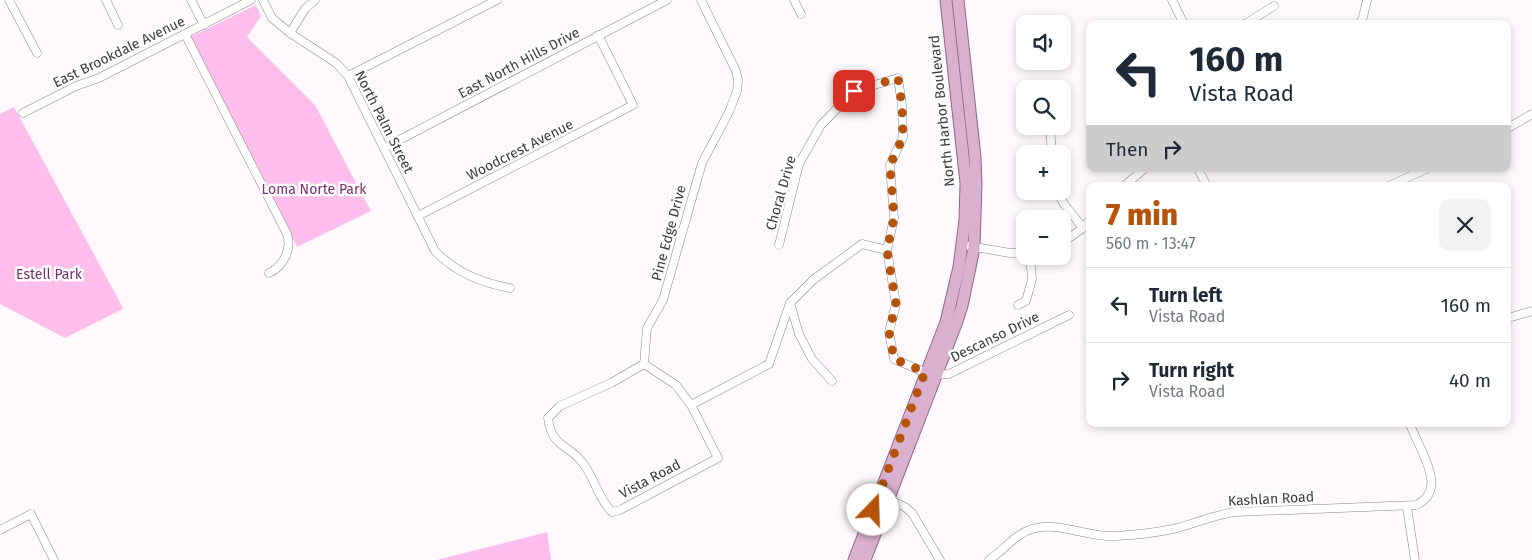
<!DOCTYPE html>
<html lang="en">
<head>
<meta charset="utf-8">
<style>
  :root { --surface:#fff; --page:#f2f2f3; --text:#1f2937; --muted:#747a83; --line:#e0e1e3; --accent:#b45309 }
  body { margin:0; font-family:"Fira Sans",sans-serif; background:var(--page); color:var(--text); height:100vh; display:flex; flex-direction:column; font-size:19px; white-space:nowrap }
  * { box-sizing:border-box; margin:0 }
  p { font-size:16px; color:var(--muted) }
  .icon { flex:none; width:28px; height:28px; fill:none; stroke:currentColor; stroke-width:2; stroke-linecap:round; stroke-linejoin:round }
  .map { position:relative; flex:1; overflow:hidden }
  .side { position:absolute; left:1086px; top:182px; width:425px; height:245px; display:flex; flex-direction:column; background:var(--surface); border-radius:10px; box-shadow:0 2px 8px #0003 }
  .side>* { flex:none }
  .top-card { position:absolute; left:1086px; top:20px; width:425px; height:152px; border-radius:10px; box-shadow:0 2px 8px #0003; background:#fff; color:var(--text); overflow:hidden }
  .buttons { position:absolute; left:1016px; top:15px; display:grid; gap:10px }
  .buttons a { display:grid; place-items:center; width:55px; height:55px; border-radius:10px; background:var(--surface); box-shadow:0 2px 8px #0003; font-size:25px }
  .pin { position:absolute; display:grid; place-items:center; width:42px; height:42px; color:#fff; margin:-21px; border-radius:10px; box-shadow:0 2px 8px #0006 }
  .me { position:absolute; width:55px; margin:-28px; rotate:21deg; stroke-linejoin:round; filter:drop-shadow(0 0 4px #0008) }
  .turn { display:flex; align-items:center; gap:18px; height:105px; padding:0 20px; font-size:22px }
  .turn .icon { width:65px; height:65px; stroke-width:2.5 }
  .turn b { display:block; font-size:35px; line-height:42px }
  .then { display:flex; align-items:center; height:48px; padding:0 20px; background:#0003; gap:10px; font-size:19px }
  .round { display:grid; place-items:center; flex:none; width:52px; height:52px; border-radius:10px; background:var(--page) }
  .head { display:flex; align-items:center; justify-content:space-between; height:85px; padding:0 20px }
  h1 { font-size:30px; font-weight:800; line-height:38px; color:var(--accent) }
  ul { padding:0; list-style:none }
  li { display:flex; align-items:center; gap:15px; height:75px; padding:0 20px; border-top:1px solid var(--line) }
  li div { flex:1 }
  li b { display:block; font-size:19px }
  li em { font-style:normal }
  .map>svg:first-child { display:block }
  .green { fill:#fdbeeb }
  .lines { fill:none; stroke-linecap:round; stroke-linejoin:round }
  .minor-casing { stroke:#8d858b; stroke-width:9 }
  .primary-casing { stroke:#926687; stroke-width:13 }
  .minor { stroke:#fff; stroke-width:8 }
  .primary { stroke:#d9b0ce; stroke-width:11 }
  .route { stroke:#b45309; stroke-width:9; stroke-dasharray:0 16.2 }
  .labels { text-anchor:middle; dominant-baseline:central; stroke-width:5; stroke-linejoin:round; paint-order:stroke }
  .street-label { font-size:14px; fill:#3f3c3e; stroke:#fff }
  .park-label { font-size:14px; fill:#7a316a; stroke:#fff }
</style>
</head>
<body>
<div class="map">
<svg width="1532" height="560" viewBox="0 0 1532 560">
  <rect width="100%" height="100%" fill="#fef9fc"/>
  <!-- green -->
  <g class="green">
    <path d="M256 5 261 16 247 37 315 105 371 211 297 247 190 37Z"/>
    <path d="M14 107 122 306 123 309 65 338 0 304V114Z"/>
    <path d="M547 532 551 560H437Z"/>
  </g>
  <g class="lines">
    <!-- minor casing -->
    <g class="minor-casing">
      <g id="minor">
        <path d="M9 0 37 53"/>
        <path d="M106 0 118 25"/>
        <path d="M191 0 204 25"/>
        <path d="M263 0 272 18 290 33 336 63 348 76 435 251C456 273 481 283 510 288"/>
        <path d="M794 0 801 14"/>
        <path d="M1172 0 1184 24"/>
        <path d="M1245 24 1274 6"/>
        <path d="M1360 24 1363 17 1367 0"/>
        <path d="M290 33 305 9 315 0"/>
        <path d="M185 34 287 234C292 249 284 266 269 273"/>
        <path d="M348 76 497 0"/>
        <path d="M23 113 76 86 99 78 251 0"/>
        <path d="M1050 126 1052 154"/>
        <path d="M1508 128 1532 114"/>
        <path d="M384 148 667 0"/>
        <path d="M1198 169 1207 186"/>
        <path d="M1124 186 1144 169"/>
        <path d="M1389 186 1426 169"/>
        <path d="M1057 191 1064 204 1083 228"/>
        <path d="M418 216 633 105 598 35"/>
        <path d="M1062 243 1083 228 1090 220"/>
        <path d="M779 245 799 164 821 125 854 91 898 78 902 105 903 137 890 165 894 218 887 250 896 304 889 332 894 359 931 375 949 374 1069 315"/>
        <path d="M969 246 1010 253H1025"/>
        <path d="M790 303 799 334 812 359 832 381"/>
        <path d="M1018 305 1026 301 1032 279 1030 256"/>
        <path d="M1508 318 1532 311"/>
        <path d="M644 364 676 385 691 405 718 458 620 510 612 512C597 497 595 478 582 462 567 443 552 448 548 418L560 406 611 383Z"/>
        <path d="M644 364 647 328 663 300 702 163 729 112 737 91 738 80 736 71 701 0"/>
        <path d="M691 405 769 364 790 303 813 280 862 244 887 250"/>
        <path d="M886 498 905 507 912 513 940 560"/>
        <path d="M1407 507 1415 560"/>
        <path d="M0 530 31 514 54 560"/>
        <path d="M989 560C1004 550 1015 534 1032 529 1060 521 1088 538 1116 536 1134 535 1154 533 1173 529 1194 524 1213 515 1235 512L1416 505C1450 490 1418 448 1410 424"/>
      </g>
    </g>
    <!-- primary casing -->
    <g class="primary-casing">
      <g id="primary">
        <path d="M854 560 946 322 959 267 965 220 966 183 946 0"/>
        <path d="M865 560 956 324 962 306 974 248 976 184 975 157 958 0"/>
      </g>
    </g>
    <!-- minor -->
    <use href="#minor" class="minor"/>
    <!-- primary -->
    <use href="#primary" class="primary"/>
  </g>
  <g class="lines">
    <!-- route -->
    <path class="route" d="M854 91 898 78 902 105 903 137 890 165 894 218 887 250 896 304 889 332 894 359 925 372 873 510"/>
  </g>
  <g class="labels">
    <!-- street labels -->
    <g class="street-label">
      <text transform="translate(119 52) rotate(-26)">East Brookdale Avenue</text>
      <text transform="translate(519 63) rotate(-28)">East North Hills Drive</text>
      <text transform="translate(942 111) rotate(-96)">North Harbor Boulevard</text>
      <text transform="translate(384 122) rotate(63)">North Palm Street</text>
      <text transform="translate(520 150) rotate(-27)">Woodcrest Avenue</text>
      <text transform="translate(781 193) rotate(-74)">Choral Drive</text>
      <text transform="translate(669 233) rotate(-75)">Pine Edge Drive</text>
      <text transform="translate(995 337) rotate(-26)">Descanso Drive</text>
      <text transform="translate(650 479) rotate(-28)">Vista Road</text>
      <text transform="translate(1271 499) rotate(-3)">Kashlan Road</text>
    </g>
    <!-- park labels -->
    <g class="park-label">
      <text x="314" y="189">Loma Norte Park</text>
      <text x="49" y="274">Estell Park</text>
    </g>
  </g>
</svg>
<div class="buttons">
<a><svg class="icon" aria-label="sound" viewBox="0 0 24 24"><path d="M4 9h4l5-4v14l-5-4H4zM17 9q2 3 0 6"/></svg></a>
<a><svg class="icon" aria-label="search" viewBox="0 0 24 24"><circle cx="10" cy="10" r="6"/><path d="M15 15l6 6"/></svg></a>
<a>+</a>
<a>−</a>
</div>
<div class="pin" style="left:854px;top:91px;background:#d93025"><svg class="icon" aria-label="arrive" viewBox="0 0 24 24"><path d="M6 21V4h12l-3 4 3 4H6"/></svg></div>
<svg class="me" style="left:873px;top:510px" viewBox="-20 -20 40 40"><circle r="19" fill="#fff"/><path d="M0-13L10 11 0 6-10 11z" fill="#b45309"/></svg>
<div class="top-card">
<div class="turn"><svg class="icon" aria-label="left" viewBox="0 0 24 24"><path d="M17 20v-9H6M10 6l-5 5 5 5"/></svg><div><b>160 m</b>Vista Road</div></div>
<div class="then">Then<svg class="icon" aria-label="right" viewBox="0 0 24 24"><path d="M7 20v-9h11M14 6l5 5-5 5"/></svg></div>
</div>
<section class="side">
<div class="head"><div><h1>7 min</h1><p>560 m · 13:47</p></div><a class="round"><svg class="icon" aria-label="close" viewBox="0 0 24 24"><path d="M6 6l12 12M18 6L6 18"/></svg></a></div>
<ul>
<li><svg class="icon" aria-label="left" viewBox="0 0 24 24"><path d="M17 20v-9H6M10 6l-5 5 5 5"/></svg><div><b>Turn left</b><p>Vista Road</p></div><em>160 m</em></li>
<li><svg class="icon" aria-label="right" viewBox="0 0 24 24"><path d="M7 20v-9h11M14 6l5 5-5 5"/></svg><div><b>Turn right</b><p>Vista Road</p></div><em>40 m</em></li>
</ul>
</section>
</div>
</body>
</html>
